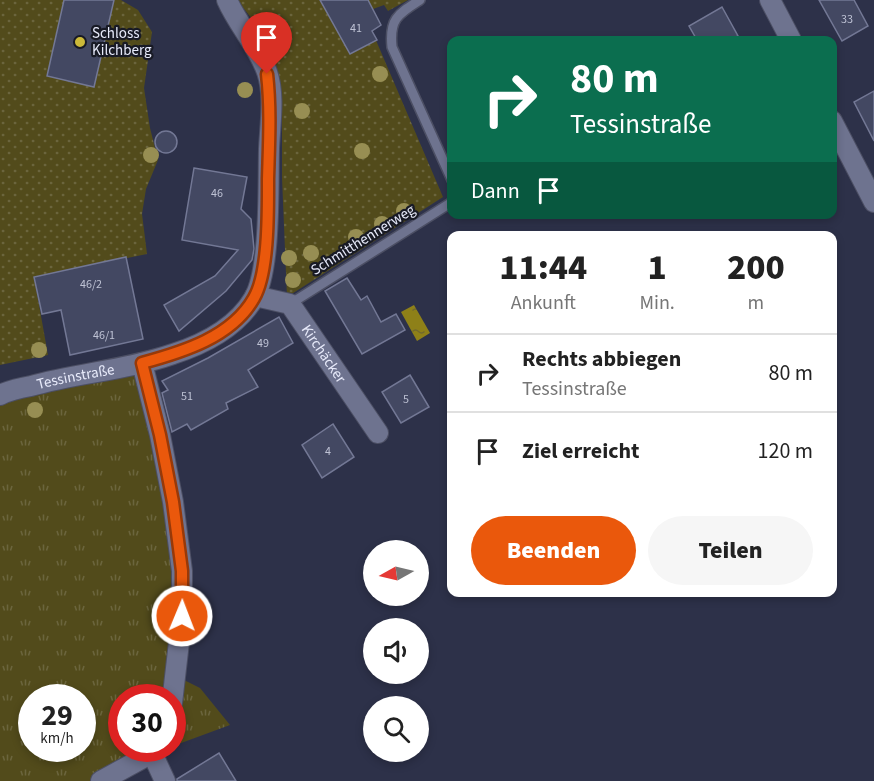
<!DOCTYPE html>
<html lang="de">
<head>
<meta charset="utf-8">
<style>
  :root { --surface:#fff; --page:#f6f6f6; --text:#222; --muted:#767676; --line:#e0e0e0; --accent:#ea580c }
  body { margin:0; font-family:"Source Sans 3",sans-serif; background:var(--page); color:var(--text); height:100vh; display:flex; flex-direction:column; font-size:22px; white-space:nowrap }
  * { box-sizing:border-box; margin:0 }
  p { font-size:20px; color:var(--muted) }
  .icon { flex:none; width:33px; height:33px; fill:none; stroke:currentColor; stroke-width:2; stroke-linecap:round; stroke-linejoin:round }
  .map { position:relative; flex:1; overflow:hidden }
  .side { position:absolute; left:447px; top:231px; width:390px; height:366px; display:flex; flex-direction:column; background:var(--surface); border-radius:12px; box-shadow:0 3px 9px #0003 }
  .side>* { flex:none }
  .top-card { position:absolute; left:447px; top:36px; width:390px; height:183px; border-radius:12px; box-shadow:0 3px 9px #0003; background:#0b6e4f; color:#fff; overflow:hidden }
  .needle { width:39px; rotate:262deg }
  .tools { position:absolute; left:363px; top:540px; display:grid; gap:12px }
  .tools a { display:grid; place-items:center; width:66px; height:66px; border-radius:50%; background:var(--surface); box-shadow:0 3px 9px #0003; font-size:30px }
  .speed { position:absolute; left:18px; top:684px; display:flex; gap:12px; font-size:30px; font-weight:700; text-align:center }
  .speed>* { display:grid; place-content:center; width:78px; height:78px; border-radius:50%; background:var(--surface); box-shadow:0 3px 9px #0003; line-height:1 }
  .speed small { font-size:15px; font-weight:400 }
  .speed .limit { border:9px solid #d22; background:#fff; color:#111 }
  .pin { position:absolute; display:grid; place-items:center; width:51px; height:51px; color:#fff; margin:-62px -26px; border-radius:50% 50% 50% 0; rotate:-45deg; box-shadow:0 0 6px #0007 }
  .pin .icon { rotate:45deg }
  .me { position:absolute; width:66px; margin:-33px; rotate:1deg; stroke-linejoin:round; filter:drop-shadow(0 0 4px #0008) }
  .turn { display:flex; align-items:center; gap:21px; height:126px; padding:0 24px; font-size:27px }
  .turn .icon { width:78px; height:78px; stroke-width:2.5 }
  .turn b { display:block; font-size:42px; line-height:51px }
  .then { display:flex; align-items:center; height:57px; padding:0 24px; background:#0003; gap:12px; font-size:22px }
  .eta { display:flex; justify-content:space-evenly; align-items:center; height:102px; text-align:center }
  .eta b { font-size:36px; font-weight:800; line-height:42px }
  .action { display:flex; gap:12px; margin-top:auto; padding:12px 24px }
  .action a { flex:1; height:69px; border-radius:36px; background:var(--accent); color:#fff; font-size:24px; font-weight:800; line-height:69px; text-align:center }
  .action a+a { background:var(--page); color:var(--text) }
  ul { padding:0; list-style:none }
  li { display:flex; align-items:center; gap:18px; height:78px; padding:0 24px; border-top:2px solid var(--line) }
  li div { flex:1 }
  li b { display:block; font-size:22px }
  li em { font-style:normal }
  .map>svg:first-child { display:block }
  .grass { fill:url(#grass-tufts); fill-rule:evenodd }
  .park { fill:url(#park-dots) }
  .water { fill:url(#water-ripples) }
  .building { fill:#434862; stroke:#737895; stroke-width:1.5 }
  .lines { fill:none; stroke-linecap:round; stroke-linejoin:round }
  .service-casing { stroke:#4c4f64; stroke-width:12 }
  .minor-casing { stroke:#4c4f64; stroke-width:22 }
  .service { stroke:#6e738f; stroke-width:9 }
  .minor { stroke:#6e738f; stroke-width:20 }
  .tree { fill:#978e53 }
  .route-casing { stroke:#983908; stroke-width:15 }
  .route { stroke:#ea580c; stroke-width:10 }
  .poi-dot { fill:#ccb939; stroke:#181a25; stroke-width:2 }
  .labels { text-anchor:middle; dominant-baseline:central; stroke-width:4.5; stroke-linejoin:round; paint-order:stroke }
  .number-label { font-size:12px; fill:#bec2d4 }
  .poi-label { font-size:15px; fill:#e7eafa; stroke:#181a25; text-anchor:start }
  .street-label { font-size:15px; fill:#e7eafa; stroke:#181a25 }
</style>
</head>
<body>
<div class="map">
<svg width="874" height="781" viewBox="0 0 874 781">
  <defs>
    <pattern id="grass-tufts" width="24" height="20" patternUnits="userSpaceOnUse" patternTransform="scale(1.5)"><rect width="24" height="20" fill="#524b1b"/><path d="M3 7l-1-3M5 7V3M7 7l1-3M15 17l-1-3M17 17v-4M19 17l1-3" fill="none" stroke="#6b653d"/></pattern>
    <pattern id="park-dots" width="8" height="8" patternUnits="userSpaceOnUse" patternTransform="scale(1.5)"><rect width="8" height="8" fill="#524b1b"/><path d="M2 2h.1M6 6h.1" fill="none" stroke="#6b653d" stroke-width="1.8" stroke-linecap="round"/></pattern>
    <pattern id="water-ripples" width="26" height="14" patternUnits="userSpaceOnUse" patternTransform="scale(1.5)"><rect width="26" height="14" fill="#8e8018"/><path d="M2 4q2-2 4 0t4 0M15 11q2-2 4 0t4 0" fill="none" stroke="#71692c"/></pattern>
  </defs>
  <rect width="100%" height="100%" fill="#2d3149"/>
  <!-- grass -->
  <path class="grass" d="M142 363 173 502 176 676 200 688 230 725 173 746 172 698H122V748L165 749 101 781H0V395ZM32 698H82V748H32Z"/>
  <!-- park -->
  <g class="park">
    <path d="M0 0H121L138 10 152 32 144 88 150 128 158 160 146 189 142 214 147 254 34 277 48 355 0 365Z"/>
    <path d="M237 0H408L388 11 384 5 373 9 381 25 372 31 443 197 287 297 282 178V100L278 72 256 24Z"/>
  </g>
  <!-- water -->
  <path class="water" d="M414 305 430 333 417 341 401 312Z"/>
  <!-- building -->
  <g class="building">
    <path d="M64 0H114L94 87 47 76Z"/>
    <path d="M320 0H368L381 25 372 31 377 40 350 54Z"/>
    <path d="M819 0H854L868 26 842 41Z"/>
    <path d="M722 7 738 36 729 40H697L689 26Z"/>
    <path d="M874 91V141L854 102Z"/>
    <circle cx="166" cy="142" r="11"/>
    <path d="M194 168 247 177 241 209 251 219 254 249 252 260 226 291 179 331 164 305 215 276 238 250 182 240Z"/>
    <path d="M126 257 143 339 70 355 61 310 42 314 34 277Z"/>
    <path d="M347 278 361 300 367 296 381 322 396 314 405 330 362 354 325 291Z"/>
    <path d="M279 317 293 343 248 370 258 387 226 403 228 409 191 430 187 424 172 432 162 393 168 390 162 381 208 358Z"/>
    <path d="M410 375 429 407 401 423 382 392Z"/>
    <path d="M333 424 354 457 322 478 302 445Z"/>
    <path d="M219 753 236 781H177V779Z"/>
  </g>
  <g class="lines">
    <!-- service casing -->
    <g class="service-casing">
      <g id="service">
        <path d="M420 0C398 14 389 19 392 47L452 180"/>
        <path d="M290 304 452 202"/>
      </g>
    </g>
    <!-- minor casing -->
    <g class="minor-casing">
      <g id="minor">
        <path d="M770 0 791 40"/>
        <path d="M832 121 874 202"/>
        <path id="s1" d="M255 296 290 304 378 433"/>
        <path d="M142 363 160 435 173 502 182 571V616L172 703"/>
        <path id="s2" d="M0 395C10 390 20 388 31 386 77 373 127 370 173 354 204 344 237 327 254 298 271 269 268 185 269 149 270 125 275 95 267 72 258 46 238 25 227 0"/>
        <path d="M152 753 165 781"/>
        <path d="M101 781 152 753 157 748"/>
      </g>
    </g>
    <!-- service -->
    <use href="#service" class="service"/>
    <!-- minor -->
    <use href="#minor" class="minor"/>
  </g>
  <!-- trees -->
  <g class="tree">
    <circle cx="380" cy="74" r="8"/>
    <circle cx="245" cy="90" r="8"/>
    <circle cx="302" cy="111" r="8"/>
    <circle cx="362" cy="151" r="8"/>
    <circle cx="151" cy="155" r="8"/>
    <circle cx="404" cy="211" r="8"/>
    <circle cx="382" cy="224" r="8"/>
    <circle cx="356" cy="237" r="8"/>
    <circle cx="311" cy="253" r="8"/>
    <circle cx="289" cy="258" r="8"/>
    <circle cx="293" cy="280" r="8"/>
    <circle cx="39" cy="350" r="8"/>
    <circle cx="35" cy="410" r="8"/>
  </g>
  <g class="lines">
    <!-- route casing -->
    <g class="route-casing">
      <path id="route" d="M182 616V571L173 502 160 435 142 363C183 352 232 337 254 298 269 272 268 210 268 179 269 144 271 109 267 74"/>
    </g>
    <!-- route -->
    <use href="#route" class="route"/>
  </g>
  <!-- markers -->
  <circle class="poi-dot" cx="80" cy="42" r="6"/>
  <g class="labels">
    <!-- number labels -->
    <g class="number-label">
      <text x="847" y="19">33</text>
      <text x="356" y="28">41</text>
      <text x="217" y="193">46</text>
      <text x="91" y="284">46/2</text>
      <text x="104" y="335">46/1</text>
      <text x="263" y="343">49</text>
      <text x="187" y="396">51</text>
      <text x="406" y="399">5</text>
      <text x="328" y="451">4</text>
    </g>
    <!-- poi labels -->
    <g class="poi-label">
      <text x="92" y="33">Schloss<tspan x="92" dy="17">Kilchberg</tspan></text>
    </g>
    <!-- street labels -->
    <g class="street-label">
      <text transform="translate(363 240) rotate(-32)">Schmitthennerweg</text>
      <text stroke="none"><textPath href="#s1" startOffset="96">Kirchäcker</textPath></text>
      <text stroke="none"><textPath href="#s2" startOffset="78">Tessinstraße</textPath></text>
    </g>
  </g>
</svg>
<div class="tools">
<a><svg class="needle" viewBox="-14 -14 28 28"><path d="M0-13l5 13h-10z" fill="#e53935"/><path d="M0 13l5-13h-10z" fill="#767676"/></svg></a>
<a><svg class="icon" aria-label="sound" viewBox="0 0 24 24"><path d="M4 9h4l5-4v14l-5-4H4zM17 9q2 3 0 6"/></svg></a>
<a><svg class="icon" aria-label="search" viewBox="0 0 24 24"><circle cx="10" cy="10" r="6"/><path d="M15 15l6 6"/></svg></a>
</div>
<div class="speed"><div>29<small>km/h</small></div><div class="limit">30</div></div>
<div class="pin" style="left:267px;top:74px;background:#d93025"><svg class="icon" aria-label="arrive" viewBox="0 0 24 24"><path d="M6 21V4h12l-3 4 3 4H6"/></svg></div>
<svg class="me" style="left:182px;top:616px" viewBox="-20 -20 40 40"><circle r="17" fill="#ea580c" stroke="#fff" stroke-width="3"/><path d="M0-11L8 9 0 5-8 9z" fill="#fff"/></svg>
<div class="top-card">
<div class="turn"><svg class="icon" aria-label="right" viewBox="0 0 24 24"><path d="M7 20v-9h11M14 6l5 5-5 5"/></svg><div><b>80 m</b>Tessinstraße</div></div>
<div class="then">Dann<svg class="icon" aria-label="arrive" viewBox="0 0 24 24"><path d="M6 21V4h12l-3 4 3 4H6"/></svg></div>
</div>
<section class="side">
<div class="eta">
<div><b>11:44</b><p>Ankunft</p></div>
<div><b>1</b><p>Min.</p></div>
<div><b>200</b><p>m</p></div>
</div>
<ul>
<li><svg class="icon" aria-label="right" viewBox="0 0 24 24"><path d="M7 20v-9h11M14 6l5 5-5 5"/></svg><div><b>Rechts abbiegen</b><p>Tessinstraße</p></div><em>80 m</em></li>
<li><svg class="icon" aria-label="arrive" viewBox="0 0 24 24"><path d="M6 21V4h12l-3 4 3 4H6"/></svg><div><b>Ziel erreicht</b></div><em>120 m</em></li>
</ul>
<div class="action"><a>Beenden</a><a>Teilen</a></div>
</section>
</div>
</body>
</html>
